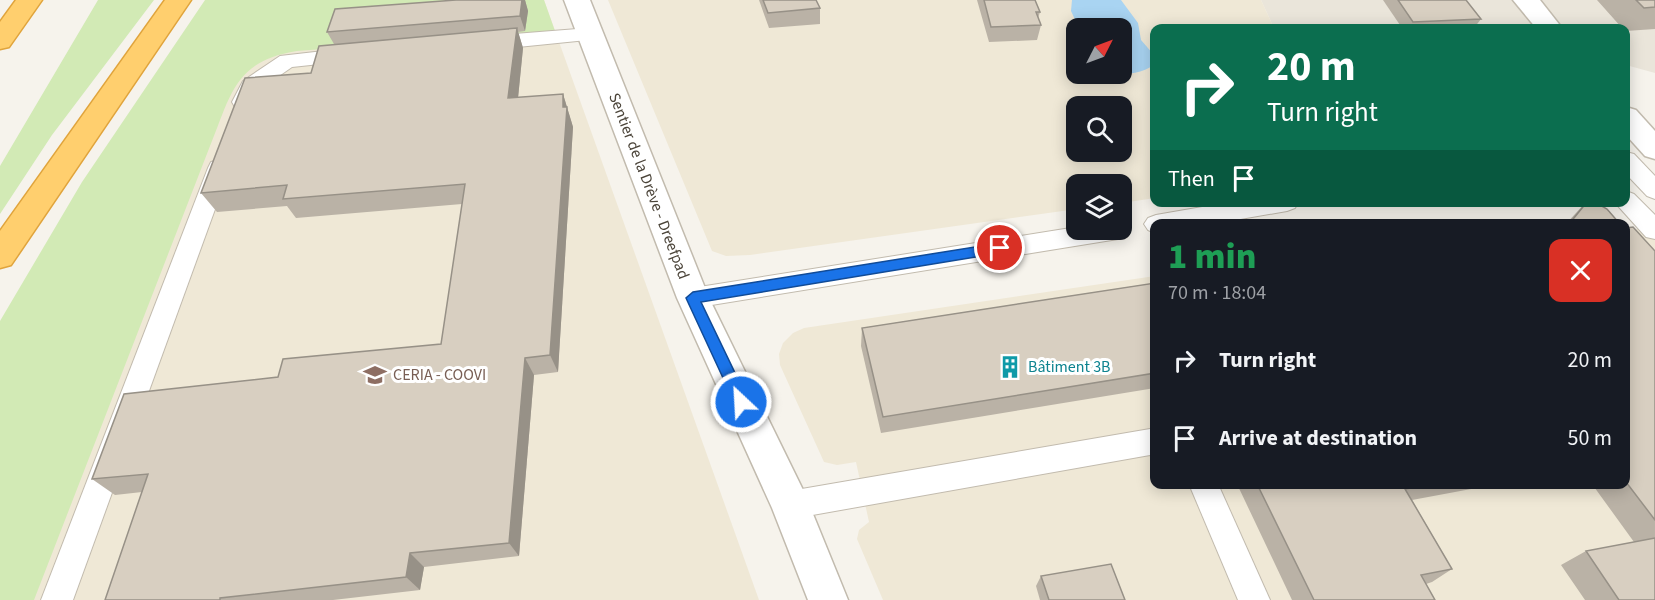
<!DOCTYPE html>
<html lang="en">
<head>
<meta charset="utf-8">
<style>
  :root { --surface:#171b24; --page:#20242c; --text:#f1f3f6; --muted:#9ea1a6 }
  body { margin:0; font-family:"Source Sans 3",sans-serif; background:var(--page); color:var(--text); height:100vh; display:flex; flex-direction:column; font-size:22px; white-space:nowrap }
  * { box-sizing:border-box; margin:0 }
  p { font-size:20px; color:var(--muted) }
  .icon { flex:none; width:33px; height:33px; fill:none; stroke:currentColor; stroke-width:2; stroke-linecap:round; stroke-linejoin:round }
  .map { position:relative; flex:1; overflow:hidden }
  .panel { position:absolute; left:1150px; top:219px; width:480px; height:270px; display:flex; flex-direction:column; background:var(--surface); border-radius:12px; box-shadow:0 3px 15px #0003 }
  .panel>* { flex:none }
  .banner { position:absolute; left:1150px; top:24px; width:480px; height:183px; border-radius:12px; box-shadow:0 3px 15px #0003; background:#0b6e4f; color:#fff; overflow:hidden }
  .needle { width:39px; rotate:48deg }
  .buttons { position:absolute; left:1066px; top:18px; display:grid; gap:12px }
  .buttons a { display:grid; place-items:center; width:66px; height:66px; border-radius:12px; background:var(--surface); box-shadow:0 3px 15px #0003; font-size:30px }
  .pin { position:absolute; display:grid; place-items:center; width:51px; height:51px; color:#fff; margin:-26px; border:3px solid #fff; border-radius:50%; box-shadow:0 2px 6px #0007 }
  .me { position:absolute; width:66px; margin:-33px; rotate:335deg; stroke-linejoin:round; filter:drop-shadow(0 0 4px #0008) }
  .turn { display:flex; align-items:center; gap:21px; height:126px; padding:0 18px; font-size:27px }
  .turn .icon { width:78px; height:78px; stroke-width:2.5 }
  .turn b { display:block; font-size:42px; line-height:51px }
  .then { display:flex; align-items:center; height:57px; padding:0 18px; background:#0003; gap:12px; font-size:22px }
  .round { display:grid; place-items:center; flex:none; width:63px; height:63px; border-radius:12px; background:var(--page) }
  .head { display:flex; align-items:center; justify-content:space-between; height:102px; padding:0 18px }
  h1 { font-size:36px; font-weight:800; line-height:45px; color:#1e9e55 }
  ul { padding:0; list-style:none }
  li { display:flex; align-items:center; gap:18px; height:78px; padding:0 18px }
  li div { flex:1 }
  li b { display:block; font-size:22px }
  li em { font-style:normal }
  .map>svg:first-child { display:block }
  .residential { fill:#eae5da }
  .education { fill:#efe8d6; fill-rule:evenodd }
  .green { fill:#d2eab5 }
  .water { fill:#a9d4f2 }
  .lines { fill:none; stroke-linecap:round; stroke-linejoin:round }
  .service-casing { stroke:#c2bbae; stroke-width:2 }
  .minor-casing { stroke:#c2bbae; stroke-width:3 }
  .tertiary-casing { stroke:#c2bbae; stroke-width:3 }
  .motorway-casing { stroke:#e0a43c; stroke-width:3 }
  .service { fill:#fff; fill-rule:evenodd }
  .minor { fill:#fff; fill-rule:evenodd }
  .tertiary { fill:#fff; fill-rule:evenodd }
  .motorway { fill:#ffcf6e; fill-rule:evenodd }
  .wall { fill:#bab2a6 }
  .shaded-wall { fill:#979187 }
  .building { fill:#d8cfc1; stroke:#979187; stroke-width:1.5 }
  .route { fill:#1a73e8; stroke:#114b97; stroke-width:1.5 }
  .labels { text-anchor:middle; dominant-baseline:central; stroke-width:6; stroke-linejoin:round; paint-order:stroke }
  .street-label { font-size:16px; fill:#4b4439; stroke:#fff }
  .culture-label { font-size:16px; fill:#0d838f; stroke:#fff; text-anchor:start }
  .education-label { font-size:16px; fill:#785e54; stroke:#fff; text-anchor:start }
</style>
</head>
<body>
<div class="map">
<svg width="1655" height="600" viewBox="0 0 1655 600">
  <rect width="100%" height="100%" fill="#f6f3ec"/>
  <!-- residential -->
  <path class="residential" d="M1261 0H1655V73L1626 65V28H1274Z"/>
  <!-- education -->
  <g class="education">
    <path d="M261 0H544L759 600H0V520Z"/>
    <path d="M608 0H1261L1274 28H1155V198L1122 203V184H1077V209L750 255 726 256 712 251ZM1077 28H1122V74H1077ZM1077 106H1122V152H1077Z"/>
    <path d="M1655 226V600H883L857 539 859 530 869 522 856 462 837 465 824 462 780 365 779 354 783 343 793 333 804 328 1155 276V484H1626V231Z"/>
  </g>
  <!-- green -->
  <g class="green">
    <path d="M98 0H154L52 135 0 214V166Z"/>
    <path d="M205 0H544L555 31 297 51C234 61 231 95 210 146L34 600H0V321L82 182Z"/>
  </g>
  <!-- water -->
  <path class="water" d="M1072 0H1121L1138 23 1141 40 1154 55 1155 64C1142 74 1129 74 1113 74H1122V28H1079L1071 11Z"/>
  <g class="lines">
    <!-- service casing -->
    <g class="service-casing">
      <g id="service">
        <path d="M590 28 597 29 600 34 597 39 488 50 481 48 478 43 481 38 488 36Z"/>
        <path d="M350 48 357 50 360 55 357 60 292 67 259 90 251 107 243 109 235 107 232 102 243 81 280 56Z"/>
        <path d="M1626 152 1634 154 1655 176V199L1647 196 1626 174Z"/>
        <path d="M219 160 227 162 230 168 73 600H41L208 168 211 162Z"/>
        <path d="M1626 191 1634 194 1655 215V239L1646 237 1618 206 1616 202H1626Z"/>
        <path d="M1231 202H1298L1295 208 1287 211 1212 224H1155V233L1148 230 1144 224 1148 218 1156 215Z"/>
        <path d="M1122 222 1127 223 1130 230 1127 237 1118 239 693 308 684 305 680 298 684 291 693 288 1077 227V230H1122Z"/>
        <path d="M1150 429 1155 430V456L1150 455 790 519 780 515 775 505 780 495 790 491Z"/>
        <path d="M1189 484H1218L1270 600H1238Z"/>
      </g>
    </g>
    <!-- minor casing -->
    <g class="minor-casing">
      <path id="minor" d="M564 0H590L709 298 804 492 848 600H808L772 508 677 298Z"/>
    </g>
    <!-- tertiary casing -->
    <g class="tertiary-casing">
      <g id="tertiary">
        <path d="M1513 0H1540L1562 28H1536Z"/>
        <path d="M1626 107 1636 110 1655 131V159L1645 156 1626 135Z"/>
      </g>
    </g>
    <!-- motorway casing -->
    <g class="motorway-casing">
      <g id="motorway">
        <path d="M16 0H42L9 47 0 49V22Z"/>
        <path d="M165 0H191L11 265 0 268V231Z"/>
      </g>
    </g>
    <!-- service -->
    <use href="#service" class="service"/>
    <!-- minor -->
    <use href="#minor" class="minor"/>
    <!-- tertiary -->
    <use href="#tertiary" class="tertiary"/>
    <!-- motorway -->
    <use href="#motorway" class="motorway"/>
  </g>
  <!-- wall -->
  <g class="wall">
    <path d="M456 0H525L528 11 525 31 518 32 523 48 518 98 563 94 573 127 558 372 534 375 519 556 424 567 420 590 333 600H105L142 492 115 495 92 479 278 377 441 344 462 204 296 218 287 206 217 212 201 193 311 73 334 44 327 32Z"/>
    <path d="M759 0H816L820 8V24L769 28Z"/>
    <path d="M977 0H1035L1040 12 1038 18 1041 25 1037 40 989 42Z"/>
    <path d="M1383 0H1466L1481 19 1474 28H1402Z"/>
    <path d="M1597 0H1655V29L1626 31V28H1622Z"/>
    <path d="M1586 202 1620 224H1566Z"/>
    <path d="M1626 228 1655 251V600H1585L1561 565 1586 551 1634 542 1592 484H1626Z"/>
    <path d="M1155 283V388L881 433 861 346 862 328Z"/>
    <path d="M1237 484H1498L1412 500 1452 569 1432 582 1426 584 1435 600H1292Z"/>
    <path d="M1041 576 1125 600H1040L1036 586Z"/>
  </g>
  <!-- shaded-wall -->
  <g class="shaded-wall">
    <path d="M522 0H525L528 11 525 31 520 16Z"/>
    <path d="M517 28 523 48 516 118 508 98Z"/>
    <path d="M563 94 573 127 558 372 550 355Z"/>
    <path d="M525 358 534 375 519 556 509 543Z"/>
    <path d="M410 553 424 567 420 590 406 577Z"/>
  </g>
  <!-- building -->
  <g class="building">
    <path d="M456 0H522L520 16 327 32 335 9Z"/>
    <path d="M763 0H816L820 8 768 13Z"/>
    <path d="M984 0H1035L1040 12H1036L1041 25 991 27Z"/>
    <path d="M1398 0H1466L1481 19 1413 22Z"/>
    <path d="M1636 0H1655V7L1644 8Z"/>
    <path d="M517 28 508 98 563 94V107H567L550 355 525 358 509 543 410 553 406 577 220 598V600H105L148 474 92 479 124 394 278 377 283 359 441 344 465 184 283 199 287 185 201 193 245 78 311 73 319 46Z"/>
    <path d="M1587 202H1595L1607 209 1620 224H1569Z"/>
    <path d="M1540 221 1542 224H1525Z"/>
    <path d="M1633 227 1655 251V520L1626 482V228Z"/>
    <path d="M1155 283V373L883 417 862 328Z"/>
    <path d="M1257 484H1433L1405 489 1452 569 1421 575 1435 600H1314Z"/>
    <path d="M1655 538V600H1619L1586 551Z"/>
    <path d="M1111 564 1125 600H1049L1041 576Z"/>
  </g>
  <!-- route -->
  <path class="route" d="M1000 243 1007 248 1000 253 701 302 749 402 746 406 741 408 736 406 686 298 693 292Z"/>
  <!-- icons -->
  <defs>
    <g id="building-bare" transform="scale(1.8)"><path d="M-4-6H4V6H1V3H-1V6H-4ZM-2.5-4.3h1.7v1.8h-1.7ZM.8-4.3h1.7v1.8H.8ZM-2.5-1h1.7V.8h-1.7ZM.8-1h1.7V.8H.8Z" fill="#0f9aa8" stroke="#fff" stroke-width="2.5" paint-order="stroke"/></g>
    <g id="university-bare" transform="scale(1.8)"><path d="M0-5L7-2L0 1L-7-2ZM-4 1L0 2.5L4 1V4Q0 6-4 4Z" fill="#8d6e63" stroke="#fff" stroke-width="2.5" paint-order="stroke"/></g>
  </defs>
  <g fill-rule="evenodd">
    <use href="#building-bare" x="1010" y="367"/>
    <use href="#university-bare" x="375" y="375"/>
  </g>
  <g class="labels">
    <!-- street labels -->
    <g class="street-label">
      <text transform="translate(649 186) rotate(69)">Sentier de la Drève - Dreefpad</text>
    </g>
    <!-- culture labels -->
    <g class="culture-label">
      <text x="1028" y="367">Bâtiment 3B</text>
    </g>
    <!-- education labels -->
    <g class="education-label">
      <text x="393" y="375">CERIA - COOVI</text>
    </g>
  </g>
</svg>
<div class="buttons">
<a><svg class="needle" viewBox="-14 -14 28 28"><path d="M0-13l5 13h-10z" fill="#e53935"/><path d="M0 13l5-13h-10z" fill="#9ea1a6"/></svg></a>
<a><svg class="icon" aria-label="search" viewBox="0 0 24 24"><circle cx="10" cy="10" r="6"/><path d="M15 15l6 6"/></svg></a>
<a><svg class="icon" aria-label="layers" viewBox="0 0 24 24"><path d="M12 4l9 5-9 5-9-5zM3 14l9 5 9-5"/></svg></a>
</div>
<div class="pin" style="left:1000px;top:248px;background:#d93025"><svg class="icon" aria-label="arrive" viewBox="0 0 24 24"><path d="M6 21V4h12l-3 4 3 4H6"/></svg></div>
<svg class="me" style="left:741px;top:402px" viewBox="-20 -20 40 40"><circle r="17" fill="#1a73e8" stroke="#fff" stroke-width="3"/><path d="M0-11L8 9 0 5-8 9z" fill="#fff"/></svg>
<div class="banner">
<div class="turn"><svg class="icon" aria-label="right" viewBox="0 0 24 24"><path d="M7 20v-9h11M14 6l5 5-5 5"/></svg><div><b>20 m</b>Turn right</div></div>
<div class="then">Then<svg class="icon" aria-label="arrive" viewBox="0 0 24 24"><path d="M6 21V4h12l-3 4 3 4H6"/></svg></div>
</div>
<section class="panel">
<div class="head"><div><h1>1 min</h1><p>70 m · 18:04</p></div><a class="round" style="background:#d93025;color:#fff"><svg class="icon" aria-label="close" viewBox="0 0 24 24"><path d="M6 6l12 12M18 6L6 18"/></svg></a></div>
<ul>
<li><svg class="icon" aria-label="right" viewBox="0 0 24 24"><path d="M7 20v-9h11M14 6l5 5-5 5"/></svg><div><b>Turn right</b></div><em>20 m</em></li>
<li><svg class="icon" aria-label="arrive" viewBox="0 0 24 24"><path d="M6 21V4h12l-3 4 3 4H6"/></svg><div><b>Arrive at destination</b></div><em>50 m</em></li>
</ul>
</section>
</div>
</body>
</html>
